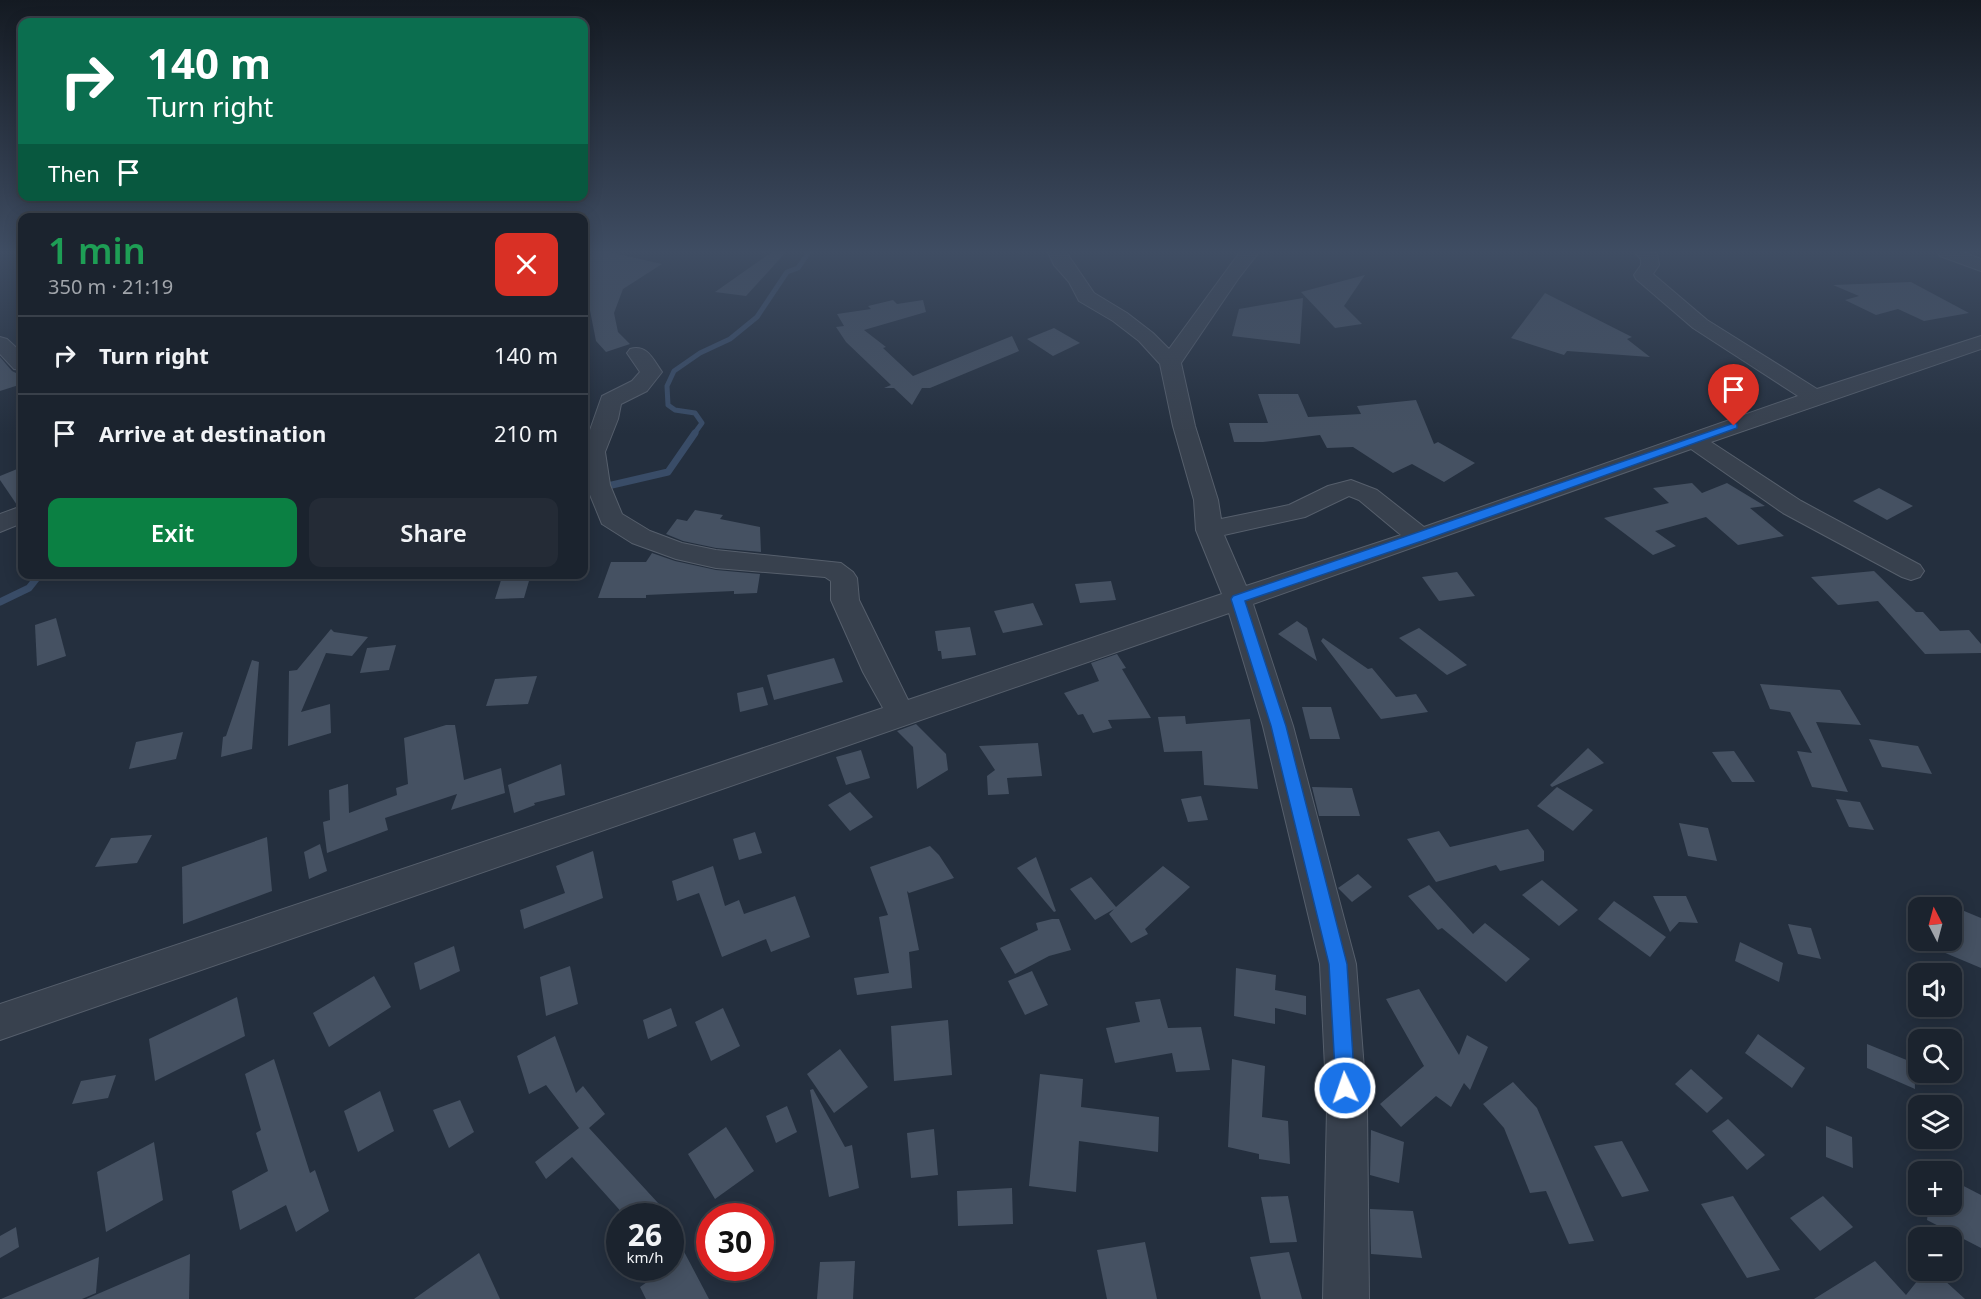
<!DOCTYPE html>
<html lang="en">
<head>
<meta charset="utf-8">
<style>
  :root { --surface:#1b232e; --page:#242b36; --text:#f1f3f6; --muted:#a0a4aa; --line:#39404a; --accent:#0b8043 }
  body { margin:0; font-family:"Noto Sans",sans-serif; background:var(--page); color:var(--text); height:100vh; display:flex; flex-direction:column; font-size:22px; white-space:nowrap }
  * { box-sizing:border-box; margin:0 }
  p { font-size:20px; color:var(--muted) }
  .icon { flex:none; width:33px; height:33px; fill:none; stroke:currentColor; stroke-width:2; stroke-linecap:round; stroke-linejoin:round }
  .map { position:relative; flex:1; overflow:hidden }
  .side { position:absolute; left:18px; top:213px; width:570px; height:366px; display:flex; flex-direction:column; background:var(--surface); border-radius:12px; box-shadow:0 3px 15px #0003,0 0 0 2px var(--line) }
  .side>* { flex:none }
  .top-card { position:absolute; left:18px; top:18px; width:570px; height:183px; border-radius:12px; box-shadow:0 3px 15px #0003,0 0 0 2px var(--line); background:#0b6e4f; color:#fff; overflow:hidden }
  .needle { width:39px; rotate:354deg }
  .buttons { position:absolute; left:1908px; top:897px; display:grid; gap:12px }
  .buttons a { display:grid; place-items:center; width:54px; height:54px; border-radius:12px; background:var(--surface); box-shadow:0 3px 15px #0003,0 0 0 2px var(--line); font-size:30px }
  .speed { position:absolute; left:606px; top:1203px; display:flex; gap:12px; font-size:30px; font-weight:700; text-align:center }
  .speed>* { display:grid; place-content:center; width:78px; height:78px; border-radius:50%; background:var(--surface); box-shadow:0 3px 15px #0003,0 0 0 2px var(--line); line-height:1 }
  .speed small { font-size:15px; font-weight:400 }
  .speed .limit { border:9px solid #d22; background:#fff; color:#111 }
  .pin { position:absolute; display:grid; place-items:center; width:51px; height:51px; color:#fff; margin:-62px -26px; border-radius:50% 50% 50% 0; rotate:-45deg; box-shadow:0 0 6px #0007 }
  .pin .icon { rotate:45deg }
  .me { position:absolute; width:66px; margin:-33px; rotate:357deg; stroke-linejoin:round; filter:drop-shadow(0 0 4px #0008) }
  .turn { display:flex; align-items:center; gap:21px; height:126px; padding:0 30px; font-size:27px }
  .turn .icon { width:78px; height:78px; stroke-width:2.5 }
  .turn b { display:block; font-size:42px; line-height:51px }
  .then { display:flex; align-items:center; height:57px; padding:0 30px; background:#0003; gap:12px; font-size:22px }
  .round { display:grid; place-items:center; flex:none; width:63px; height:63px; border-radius:12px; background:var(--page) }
  .headline { display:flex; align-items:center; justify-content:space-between; height:102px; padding:0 30px }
  h1 { font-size:36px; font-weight:600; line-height:45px; color:#1e9e55 }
  .cta { display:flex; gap:12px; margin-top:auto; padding:12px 30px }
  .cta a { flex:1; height:69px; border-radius:12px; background:var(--accent); color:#fff; font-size:24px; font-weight:600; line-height:69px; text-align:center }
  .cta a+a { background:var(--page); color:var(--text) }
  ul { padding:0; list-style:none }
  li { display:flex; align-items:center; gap:18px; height:78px; padding:0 30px; border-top:2px solid var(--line) }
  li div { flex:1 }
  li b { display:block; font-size:22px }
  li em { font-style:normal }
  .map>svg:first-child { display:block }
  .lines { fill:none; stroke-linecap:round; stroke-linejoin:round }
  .stream-far1 { stroke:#394c67; stroke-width:5 }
  .stream { stroke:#394c67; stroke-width:7 }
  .building { fill:#455162 }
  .minor-casing { stroke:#565f6c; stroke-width:2 }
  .minor { fill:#38414e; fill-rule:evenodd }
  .route { fill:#1a73e8; stroke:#114b97; stroke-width:1.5 }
</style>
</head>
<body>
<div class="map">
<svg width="1981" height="1299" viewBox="0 0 1981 1299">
  <rect width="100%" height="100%" fill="#242f3e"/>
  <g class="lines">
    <!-- stream-far1 -->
    <path class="stream-far1" d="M694 434 702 423 695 413 675 410 668 405 667 386 674 371 700 353 730 339 757 317 787 272 798 268 809 252"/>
    <!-- stream -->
    <g class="stream">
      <path d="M584 485H612L668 472 695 433"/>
      <path d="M0 602 29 588 40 574"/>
    </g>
  </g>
  <!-- building -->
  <g class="building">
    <path d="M595 252H609L662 264 623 289 614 313 618 332 630 344 606 352 596 341 586 290 584 289V259Z"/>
    <path d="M772 252H786L746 296 715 292Z"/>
    <path d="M1365 275 1344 306 1362 324 1335 328 1301 292Z"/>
    <path d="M1911 282 1969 313 1924 321 1898 309 1876 315 1845 300 1859 296 1833 285Z"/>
    <path d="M1545 293 1632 337 1627 339 1650 357 1567 351 1564 355 1511 338Z"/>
    <path d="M1303 298 1300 344 1232 336 1239 309Z"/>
    <path d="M893 300 897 304 923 300 926 312 864 330 886 347 883 348 913 376 1012 336 1019 351 930 388H922L912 405 894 388H884L891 385 846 342 836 327 844 326 837 314 871 309 868 306Z"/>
    <path d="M1054 328 1080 343 1053 356 1027 339Z"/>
    <path d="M0 357 12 371 22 376V384L0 391Z"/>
    <path d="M1258 394H1298L1308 417 1361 414 1357 406 1416 400 1434 444 1438 442 1475 463 1444 482 1412 464 1393 473 1353 447 1327 448 1320 435 1263 442H1234L1229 423H1268Z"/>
    <path d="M22 467V504L17 505 0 480V476Z"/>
    <path d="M1692 483 1702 493 1727 483 1765 506 1750 508 1784 536 1738 545 1706 517 1655 531 1676 546 1653 555 1604 518 1669 503 1653 488Z"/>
    <path d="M1879 488 1913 506 1887 520 1853 501Z"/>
    <path d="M695 510 723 515 720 519 760 527 761 552 716 548 683 541 666 534 677 519 687 521Z"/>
    <path d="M652 553 675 561 716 570 760 574 757 593 734 594V591L646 595V598H598L611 562H646Z"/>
    <path d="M1874 571 1916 612H1923L1940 631 1969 630 1981 644V653L1925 654 1878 601 1838 605 1811 577Z"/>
    <path d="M1457 572 1475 596 1439 601 1422 577Z"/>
    <path d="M503 574H531L524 598 495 599Z"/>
    <path d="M1111 581 1116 600 1080 603 1075 584Z"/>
    <path d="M1033 603 1043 625 1003 633 994 611Z"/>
    <path d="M56 618 66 656 37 666 35 625Z"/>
    <path d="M1297 621 1307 628 1317 661 1278 634Z"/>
    <path d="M970 627 976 655 942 659 941 651H938L935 631Z"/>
    <path d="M1419 628 1452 653 1467 665 1447 675 1399 638Z"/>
    <path d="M331 629 334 632 368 637 352 656 326 653 301 712 330 704 331 733 288 746 289 671 297 670Z"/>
    <path d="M1323 638 1368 669 1372 668 1396 697 1416 694 1428 712 1381 719 1321 641Z"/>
    <path d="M396 645 389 670 360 673 367 648Z"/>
    <path d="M1117 654 1126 668 1122 669 1151 718 1108 720 1112 728 1093 733 1083 714 1078 715 1064 693 1099 681 1091 663Z"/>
    <path d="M834 658 843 682 774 700 767 675Z"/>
    <path d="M252 660 259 662 252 749 221 757 223 737 226 736Z"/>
    <path d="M537 676 528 704 486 706 495 679Z"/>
    <path d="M1760 684 1840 690 1861 725 1816 722 1848 792 1812 787 1797 751 1812 753 1790 712 1770 709Z"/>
    <path d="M763 687 768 705 740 712 737 693Z"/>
    <path d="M1302 707H1331L1340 739H1310Z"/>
    <path d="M1185 716 1186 724 1250 719 1258 789 1204 785 1202 751 1164 752 1158 717Z"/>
    <path d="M916 724 946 754 948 770 917 789 913 747 897 731Z"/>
    <path d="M446 725H455L464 780 501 768 505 793 451 810 457 794 385 818 388 830 327 853 323 822 330 820 329 790 348 784 349 813 397 795 396 788 408 784 404 738Z"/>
    <path d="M183 732 176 759 129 769 136 742Z"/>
    <path d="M1869 739 1918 746 1932 774 1882 767Z"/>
    <path d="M1038 743 1042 776 1007 778 1009 794 988 795 987 776 995 770 979 746Z"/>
    <path d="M1588 748 1604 763 1552 787 1550 785Z"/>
    <path d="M861 750 870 778 846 785 836 757Z"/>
    <path d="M1734 751 1755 782H1732L1712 752Z"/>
    <path d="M561 764 565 795 534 803 535 805 514 813 508 785Z"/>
    <path d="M1312 787 1352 788 1360 816H1319Z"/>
    <path d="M1557 787 1593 810 1573 831 1537 806Z"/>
    <path d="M850 792 873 817 850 831 828 805Z"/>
    <path d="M1201 796 1208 820 1188 822 1181 799Z"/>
    <path d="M1836 799 1860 802 1874 830 1849 827Z"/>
    <path d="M1679 823 1708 828 1717 861 1688 856Z"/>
    <path d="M1528 829 1544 851V861L1500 871 1496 865 1436 882 1407 839 1439 831 1450 847Z"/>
    <path d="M755 832 762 853 739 860 733 839Z"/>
    <path d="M152 835 137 863 95 867 111 838Z"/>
    <path d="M267 837 272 891 183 924 182 867Z"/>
    <path d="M320 844 327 871 309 879 304 852Z"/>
    <path d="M930 846 939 855 954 878 909 893 907 891 919 950 909 952 912 988 857 995 854 978 889 973 879 917 888 915 870 867Z"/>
    <path d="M593 851 603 898 524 929 520 910 565 893 556 866Z"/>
    <path d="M1036 857 1056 911 1054 912 1017 868Z"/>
    <path d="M713 866 725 906 739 900 744 914 795 896 810 937 771 952 766 939 722 957 699 893 677 901 672 881Z"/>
    <path d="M1163 866 1190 887 1145 929 1148 934 1131 943 1109 914 1114 909 1095 920 1070 889 1091 877 1116 907Z"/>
    <path d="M1358 874 1372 887 1352 902 1338 888Z"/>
    <path d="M1542 880 1578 910 1559 926 1522 895Z"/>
    <path d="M1429 885 1473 934 1485 923 1530 959 1506 982 1442 928 1438 930 1408 896Z"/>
    <path d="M1653 896H1686L1698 923 1679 922 1670 932Z"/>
    <path d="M1614 901 1666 937 1650 957 1598 919Z"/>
    <path d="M1945 903 1981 918V968L1943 952V940H1952V908H1945Z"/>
    <path d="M1052 919H1059L1071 950 1049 956 1015 974 1000 948 1038 930 1036 923Z"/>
    <path d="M1788 924 1811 928 1821 959 1798 954Z"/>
    <path d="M1740 942 1783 963 1779 982 1735 961Z"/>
    <path d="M454 946 460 971 420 990 414 963Z"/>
    <path d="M570 966 578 1004 546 1016 540 977Z"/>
    <path d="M1236 968 1276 975 1275 990 1306 996V1015L1275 1008V1024L1234 1016Z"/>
    <path d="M1032 971 1048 1005 1025 1015 1008 981Z"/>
    <path d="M374 976 391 1007 329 1047 313 1013Z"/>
    <path d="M1419 989 1459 1055 1467 1035 1488 1047 1470 1090 1464 1083 1451 1107 1436 1096 1401 1127 1380 1104 1424 1066 1386 999Z"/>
    <path d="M237 997 245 1036 155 1081 149 1039Z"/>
    <path d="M1160 999 1168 1028 1201 1027 1210 1070 1176 1072 1172 1053 1115 1063 1106 1028 1140 1022 1135 1002Z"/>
    <path d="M671 1008 677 1026 648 1039 643 1020Z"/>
    <path d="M723 1008 740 1046 711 1061 695 1022Z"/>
    <path d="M948 1020 952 1075 894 1081 891 1026Z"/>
    <path d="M1758 1034 1805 1068 1792 1088 1745 1053Z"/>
    <path d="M555 1036 576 1093 583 1086 605 1114 589 1128 670 1216H625L572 1157 546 1179 535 1162 579 1128 546 1085 529 1094 517 1056Z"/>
    <path d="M1867 1044 1914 1063 1915 1089 1867 1068Z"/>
    <path d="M840 1049 868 1087 834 1113 807 1074Z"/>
    <path d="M274 1059 310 1173 315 1170 329 1211 296 1232 286 1205 240 1230 232 1191 268 1171 256 1133 261 1130 245 1074Z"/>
    <path d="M1232 1059 1265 1066 1262 1117 1288 1121 1290 1164 1259 1159V1154L1228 1147Z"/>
    <path d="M1691 1069 1723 1098 1707 1113 1675 1084Z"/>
    <path d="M1040 1074 1083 1079 1081 1107 1159 1117 1158 1152 1079 1141 1076 1192 1029 1186Z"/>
    <path d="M116 1075 108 1098 72 1104 81 1081Z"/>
    <path d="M1513 1082 1537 1108 1594 1241 1569 1244 1546 1191 1530 1193 1504 1128 1483 1104Z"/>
    <path d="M813 1089 845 1147 852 1145 859 1188 829 1197 810 1090Z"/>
    <path d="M380 1091 394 1131 358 1152 344 1111Z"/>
    <path d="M460 1100 474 1132 449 1148 433 1110Z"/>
    <path d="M787 1106 797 1132 776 1143 766 1116Z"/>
    <path d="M1728 1119 1765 1155 1747 1170 1712 1131Z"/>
    <path d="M1826 1126 1852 1137 1853 1168 1826 1157Z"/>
    <path d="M726 1127 754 1171 715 1199 688 1154Z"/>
    <path d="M934 1129 938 1175 911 1178 907 1133Z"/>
    <path d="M1371 1130 1404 1142 1399 1183 1370 1175Z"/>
    <path d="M1622 1141 1649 1191 1622 1197 1594 1146Z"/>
    <path d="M154 1142 163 1200 106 1232 97 1172Z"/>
    <path d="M1952 1180 1981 1195V1248L1927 1220 1929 1204H1952Z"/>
    <path d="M1012 1188 1013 1224 958 1226 957 1191Z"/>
    <path d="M1288 1196 1297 1242 1270 1243 1261 1197Z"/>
    <path d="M1733 1196 1748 1220 1780 1270 1747 1278 1701 1204Z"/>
    <path d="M1823 1196 1853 1227 1820 1251 1790 1218Z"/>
    <path d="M1370 1209 1413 1211 1422 1258 1371 1254Z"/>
    <path d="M670 1225 709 1299H646L640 1287 667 1268H670Z"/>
    <path d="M16 1227 19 1247 0 1258V1236Z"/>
    <path d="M1145 1242 1157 1299H1107L1097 1250Z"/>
    <path d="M1289 1252 1302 1299H1261L1250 1257Z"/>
    <path d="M479 1253 500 1299H414Z"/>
    <path d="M190 1254 189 1299H86Z"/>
    <path d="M99 1257 96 1293 82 1299H1Z"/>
    <path d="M855 1261 853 1299H817L820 1262Z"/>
    <path d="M1875 1261 1906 1295 1926 1270H1933L1965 1299H1814Z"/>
  </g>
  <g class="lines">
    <!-- minor casing -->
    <g class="minor-casing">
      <g id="minor">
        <path d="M1048 252H1066L1094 293 1127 313 1153 333 1169 349 1240 252H1259L1238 279 1181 363 1195 426 1218 500 1221 519 1289 505 1328 486 1351 480 1377 490 1424 527 1798 396 1693 328 1636 279 1634 275 1641 265V259L1634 252 1657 253 1659 265 1653 274 1707 320 1817 389 1981 336V349L1711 442 1801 501 1920 565 1924 571 1920 577 1911 580 1902 577 1783 513 1691 449 1253 604 1293 726 1356 964 1367 1109 1369 1299H1323L1327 1109 1320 964 1263 726 1229 613 0 1040V1004L883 708 863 672 831 600V581L825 577 716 568 676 559 632 543 602 524 586 485 584 447 602 396 632 381 640 372 627 353 630 349C647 344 653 359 662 372L647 391 621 404 618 419 605 452 610 485 622 514 650 531 682 543 716 550 841 563 853 572 857 578 859 600 908 700 1222 594 1196 530 1194 500 1173 426 1160 364 1139 341 1113 321 1079 301 1069 282 1054 265ZM1349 496 1359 500 1401 535 1246 586 1224 535 1305 517Z"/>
        <path d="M1937 252H1963L1981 259V271L1940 256Z"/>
        <path d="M0 337 7 339 22 353V370L14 369 0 354Z"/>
        <path d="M22 506V523L0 532V514Z"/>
      </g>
    </g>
    <!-- minor -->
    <use href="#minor" class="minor"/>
  </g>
  <!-- sky -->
  <linearGradient id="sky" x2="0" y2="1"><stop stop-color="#141a22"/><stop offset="0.58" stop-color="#3f4d63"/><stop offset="1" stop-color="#3f4d63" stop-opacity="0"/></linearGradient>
  <rect width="1981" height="434" fill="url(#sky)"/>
  <!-- route -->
  <path class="route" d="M1734 423 1737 424V428L1425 540 1245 601 1286 726 1347 964 1355 1088 1352 1095 1345 1098 1339 1095 1336 1088 1329 964 1271 726 1231 599 1233 596Z"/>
</svg>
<div class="buttons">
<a><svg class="needle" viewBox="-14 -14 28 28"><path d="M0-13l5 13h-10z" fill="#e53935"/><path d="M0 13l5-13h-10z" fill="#a0a4aa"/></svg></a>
<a><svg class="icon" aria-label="sound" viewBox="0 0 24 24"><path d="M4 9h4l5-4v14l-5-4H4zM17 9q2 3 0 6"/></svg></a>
<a><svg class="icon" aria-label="search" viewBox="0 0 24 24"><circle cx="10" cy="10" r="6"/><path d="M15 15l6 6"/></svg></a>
<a><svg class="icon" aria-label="layers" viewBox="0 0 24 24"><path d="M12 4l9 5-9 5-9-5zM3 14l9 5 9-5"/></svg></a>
<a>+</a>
<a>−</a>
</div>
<div class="speed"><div>26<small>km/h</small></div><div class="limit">30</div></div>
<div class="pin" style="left:1734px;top:426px;background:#d93025"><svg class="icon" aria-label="arrive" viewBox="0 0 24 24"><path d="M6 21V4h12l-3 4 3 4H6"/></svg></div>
<svg class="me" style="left:1345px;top:1088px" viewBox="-20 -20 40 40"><circle r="17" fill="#1a73e8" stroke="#fff" stroke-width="3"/><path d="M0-11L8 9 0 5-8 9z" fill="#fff"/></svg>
<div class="top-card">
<div class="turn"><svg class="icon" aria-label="right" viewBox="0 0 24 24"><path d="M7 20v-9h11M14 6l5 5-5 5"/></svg><div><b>140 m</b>Turn right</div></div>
<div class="then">Then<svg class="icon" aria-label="arrive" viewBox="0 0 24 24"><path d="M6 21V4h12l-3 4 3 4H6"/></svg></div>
</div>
<section class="side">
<div class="headline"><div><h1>1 min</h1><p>350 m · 21:19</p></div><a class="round" style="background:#d93025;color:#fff"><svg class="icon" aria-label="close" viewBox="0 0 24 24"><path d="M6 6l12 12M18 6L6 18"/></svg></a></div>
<ul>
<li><svg class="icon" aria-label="right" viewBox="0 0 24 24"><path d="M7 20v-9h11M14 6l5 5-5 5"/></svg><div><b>Turn right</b></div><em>140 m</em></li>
<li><svg class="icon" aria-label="arrive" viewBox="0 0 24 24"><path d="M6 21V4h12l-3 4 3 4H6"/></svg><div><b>Arrive at destination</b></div><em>210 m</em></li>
</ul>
<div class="cta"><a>Exit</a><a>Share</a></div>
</section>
</div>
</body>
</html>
